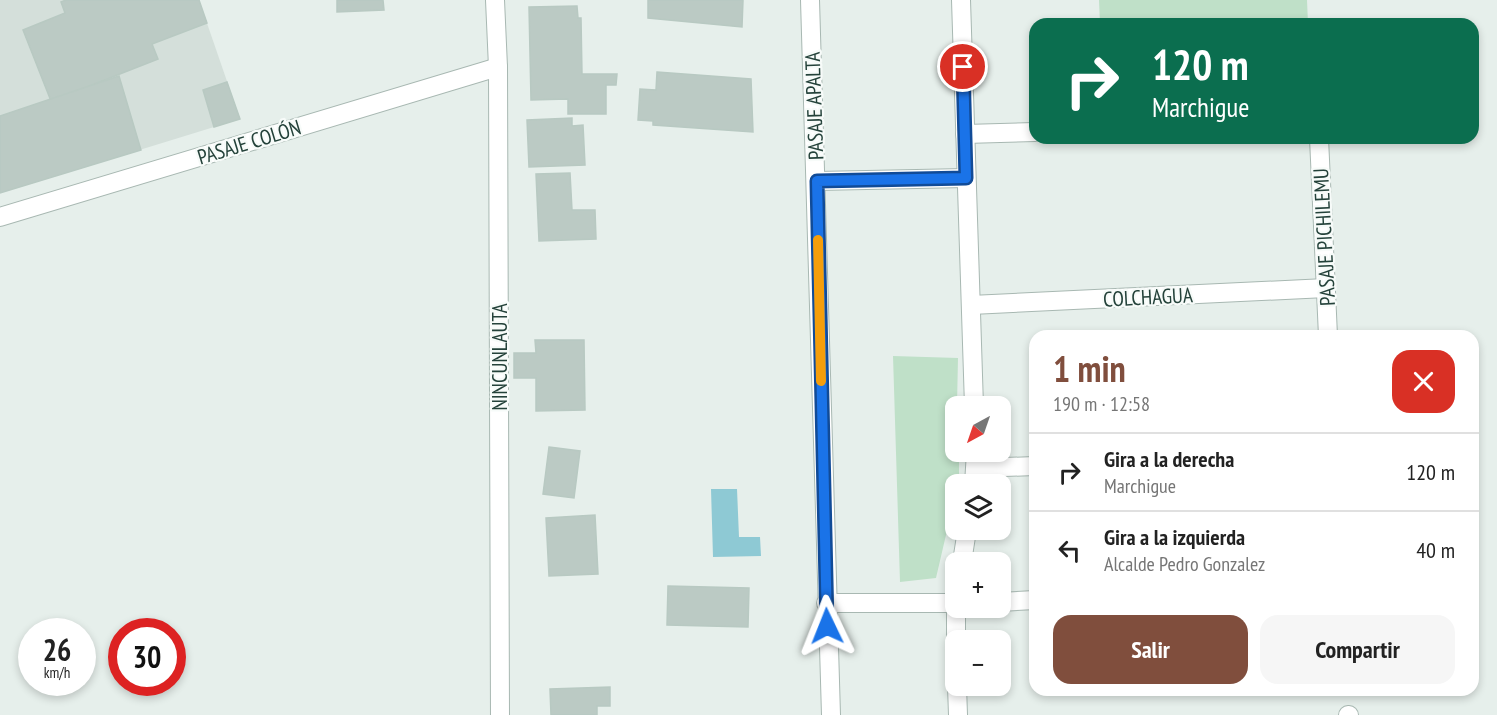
<!DOCTYPE html>
<html lang="es">
<head>
<meta charset="utf-8">
<style>
  :root { --surface:#fff; --page:#f6f6f6; --text:#222; --muted:#767676; --line:#e0e0e0; --accent:#804e3d }
  body { margin:0; font-family:"PT Sans Narrow",sans-serif; background:var(--page); color:var(--text); height:100vh; display:flex; flex-direction:column; font-size:22px; white-space:nowrap }
  * { box-sizing:border-box; margin:0 }
  p { font-size:20px; color:var(--muted) }
  .icon { flex:none; width:33px; height:33px; fill:none; stroke:currentColor; stroke-width:2; stroke-linecap:round; stroke-linejoin:round }
  .map { position:relative; flex:1; overflow:hidden }
  .drawer { position:absolute; left:1029px; top:330px; width:450px; height:366px; display:flex; flex-direction:column; background:var(--surface); border-radius:18px; box-shadow:0 3px 9px #0003 }
  .drawer>* { flex:none }
  .banner { position:absolute; left:1029px; top:18px; width:450px; height:126px; border-radius:18px; box-shadow:0 3px 9px #0003; background:#0b6e4f; color:#fff; overflow:hidden }
  .needle { width:39px; rotate:220deg }
  .controls { position:absolute; left:945px; top:396px; display:grid; gap:12px }
  .controls a { display:grid; place-items:center; width:66px; height:66px; border-radius:12px; background:var(--surface); box-shadow:0 3px 9px #0003; font-size:30px }
  .speed { position:absolute; left:18px; top:618px; display:flex; gap:12px; font-size:30px; font-weight:700; text-align:center }
  .speed>* { display:grid; place-content:center; width:78px; height:78px; border-radius:50%; background:var(--surface); box-shadow:0 3px 9px #0003; line-height:1 }
  .speed small { font-size:15px; font-weight:400 }
  .speed .limit { border:9px solid #d22; background:#fff; color:#111 }
  .pin { position:absolute; display:grid; place-items:center; width:51px; height:51px; color:#fff; margin:-26px; border:3px solid #fff; border-radius:50%; box-shadow:0 2px 6px #0007 }
  .me { position:absolute; width:66px; margin:-33px; rotate:358deg; stroke-linejoin:round; filter:drop-shadow(0 0 4px #0008) }
  .turn { display:flex; align-items:center; gap:21px; height:126px; padding:0 24px; font-size:27px }
  .turn .icon { width:78px; height:78px; stroke-width:2.5 }
  .turn b { display:block; font-size:42px; line-height:51px }
  .round { display:grid; place-items:center; flex:none; width:63px; height:63px; border-radius:18px; background:var(--page) }
  .overview { display:flex; align-items:center; justify-content:space-between; height:102px; padding:0 24px }
  h1 { font-size:36px; font-weight:700; line-height:45px; color:var(--accent) }
  .primary-button { display:flex; gap:12px; margin-top:auto; padding:12px 24px }
  .primary-button a { flex:1; height:69px; border-radius:18px; background:var(--accent); color:#fff; font-size:24px; font-weight:700; line-height:69px; text-align:center }
  .primary-button a+a { background:var(--page); color:var(--text) }
  ul { padding:0; list-style:none }
  li { display:flex; align-items:center; gap:18px; height:78px; padding:0 24px; border-top:2px solid var(--line) }
  li div { flex:1 }
  li b { display:block; font-size:22px }
  li em { font-style:normal }
  .map>svg:first-child { display:block }
  .built { fill:#d4dfda }
  .green { fill:#bfe0c8 }
  .water { fill:#8ec9d4 }
  .building { fill:#bbcac4; stroke:#b8c9c2; stroke-width:1.5 }
  .lines { fill:none; stroke-linecap:round; stroke-linejoin:round }
  .minor-casing { stroke:#a8b8b2; stroke-width:20 }
  .minor { stroke:#fff; stroke-width:18 }
  .route-casing { stroke:#114b97; stroke-width:15 }
  .route { stroke:#1a73e8; stroke-width:10 }
  .slow { stroke:#f59e0b; stroke-width:10 }
  .labels { text-anchor:middle; dominant-baseline:central; stroke-width:4.5; stroke-linejoin:round; paint-order:stroke }
  .street-label { font-size:21px; fill:#24423a; stroke:#f7fbf9 }
</style>
</head>
<body>
<div class="map">
<svg width="1497" height="715" viewBox="0 0 1497 715">
  <rect width="100%" height="100%" fill="#e6efeb"/>
  <!-- built -->
  <path class="built" d="M0 0H199L240 119 0 193Z"/>
  <!-- green -->
  <g class="green">
    <path d="M1099 0H1307L1308 24H1100Z"/>
    <path d="M893 356 958 358 956 452H959V483L956 484 955 496 936 578 900 582Z"/>
  </g>
  <!-- water -->
  <path class="water" d="M711 489H737L739 537H760L761 556 713 557Z"/>
  <!-- building -->
  <g class="building">
    <path d="M66 0H199L207 23 152 44 158 59 51 101 23 30 65 13 61 2Z"/>
    <path d="M337 0H383L384 10 337 12Z"/>
    <path d="M648 0H743L742 27 648 18Z"/>
    <path d="M577 6 578 18H581L582 74H617L616 85H606V114H568V99L531 100 529 7Z"/>
    <path d="M657 72 751 79 753 132 653 125V121L638 120 640 89 656 90Z"/>
    <path d="M119 76 141 150 0 193V116Z"/>
    <path d="M227 82 240 119 214 127 203 90Z"/>
    <path d="M572 118V126L583 125 585 165 529 167 527 120Z"/>
    <path d="M570 173 572 210H595L596 239 539 241 536 174Z"/>
    <path d="M535 340H584L585 410 536 411V378H514V353H536Z"/>
    <path d="M549 447 580 451 574 498 543 494Z"/>
    <path d="M595 515 598 574 549 576 546 518Z"/>
    <path d="M668 586 749 588 748 627 667 625Z"/>
    <path d="M610 687V706H597V715H551L550 689Z"/>
  </g>
  <g class="lines">
    <!-- minor casing -->
    <g class="minor-casing">
      <g id="minor">
        <path d="M495 0 498 67 500 715"/>
        <path d="M810 0 831 715"/>
        <path d="M961 0 974 406"/>
        <path d="M965 134 1035 132"/>
        <path d="M1319 138 1328 336"/>
        <path d="M817 181 966 178"/>
        <path d="M0 217 498 67"/>
        <path d="M971 305 1326 288"/>
        <path d="M977 468 1035 466"/>
        <path d="M974 484 976 452"/>
        <path d="M962 562 967 530"/>
        <path d="M1000 602 1035 600"/>
        <path d="M826 603H956"/>
        <path d="M956 608V640"/>
        <path d="M957 686 958 715"/>
        <path d="M1348 715H1349"/>
      </g>
    </g>
    <!-- minor -->
    <use href="#minor" class="minor"/>
  </g>
  <g class="lines">
    <!-- route casing -->
    <g class="route-casing">
      <path id="route" d="M827 626 817 181 966 178 963 67"/>
    </g>
    <!-- route -->
    <use href="#route" class="route"/>
    <!-- slow -->
    <path class="slow" d="M818 240 821 381"/>
  </g>
  <g class="labels">
    <!-- street labels -->
    <g class="street-label">
      <text transform="translate(814 106) rotate(-92)">PASAJE APALTA</text>
      <text transform="translate(249 142) rotate(-17)">PASAJE COLÓN</text>
      <text transform="translate(1324 237) rotate(-93)">PASAJE PICHILEMU</text>
      <text transform="translate(1148 297) rotate(-3)">COLCHAGUA</text>
      <text transform="translate(499 357) rotate(-90)">NINCUNLAUTA</text>
    </g>
  </g>
</svg>
<div class="controls">
<a><svg class="needle" viewBox="-14 -14 28 28"><path d="M0-13l5 13h-10z" fill="#e53935"/><path d="M0 13l5-13h-10z" fill="#767676"/></svg></a>
<a><svg class="icon" aria-label="layers" viewBox="0 0 24 24"><path d="M12 4l9 5-9 5-9-5zM3 14l9 5 9-5"/></svg></a>
<a>+</a>
<a>−</a>
</div>
<div class="speed"><div>26<small>km/h</small></div><div class="limit">30</div></div>
<div class="pin" style="left:963px;top:67px;background:#d93025"><svg class="icon" aria-label="arrive" viewBox="0 0 24 24"><path d="M6 21V4h12l-3 4 3 4H6"/></svg></div>
<svg class="me" style="left:827px;top:626px" viewBox="-20 -20 40 40"><path d="M0-17L14 15 0 8-14 15z" fill="#1a73e8" stroke="#fff" stroke-width="4"/></svg>
<div class="banner">
<div class="turn"><svg class="icon" aria-label="right" viewBox="0 0 24 24"><path d="M7 20v-9h11M14 6l5 5-5 5"/></svg><div><b>120 m</b>Marchigue</div></div>
</div>
<section class="drawer">
<div class="overview"><div><h1>1 min</h1><p>190 m · 12:58</p></div><a class="round" style="background:#d93025;color:#fff"><svg class="icon" aria-label="close" viewBox="0 0 24 24"><path d="M6 6l12 12M18 6L6 18"/></svg></a></div>
<ul>
<li><svg class="icon" aria-label="right" viewBox="0 0 24 24"><path d="M7 20v-9h11M14 6l5 5-5 5"/></svg><div><b>Gira a la derecha</b><p>Marchigue</p></div><em>120 m</em></li>
<li><svg class="icon" aria-label="left" viewBox="0 0 24 24"><path d="M17 20v-9H6M10 6l-5 5 5 5"/></svg><div><b>Gira a la izquierda</b><p>Alcalde Pedro Gonzalez</p></div><em>40 m</em></li>
</ul>
<div class="primary-button"><a>Salir</a><a>Compartir</a></div>
</section>
</div>
</body>
</html>
